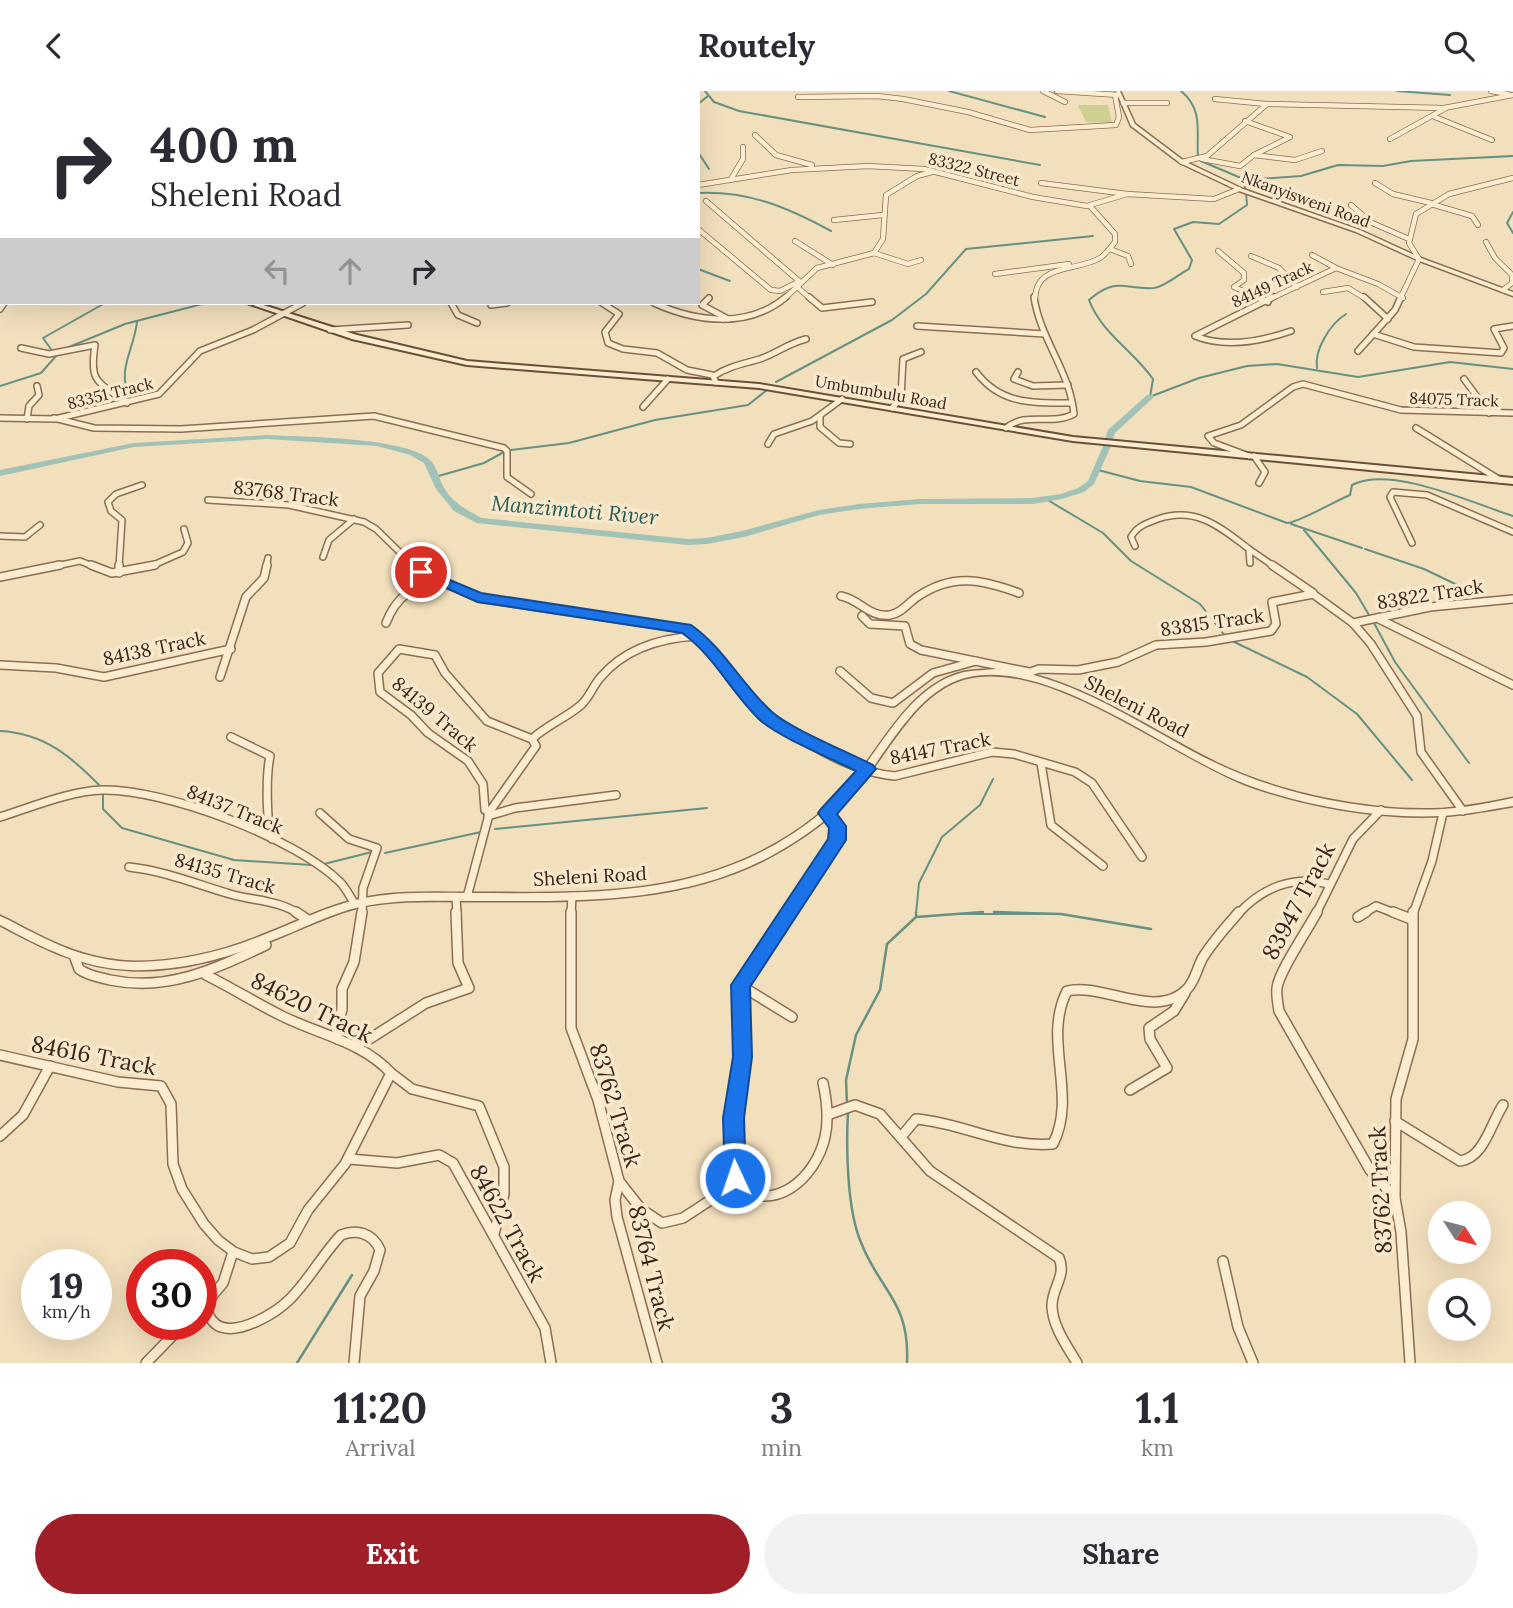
<!DOCTYPE html>
<html lang="en">
<head>
<meta charset="utf-8">
<style>
  :root { --surface:#fff; --page:#f2f2f3; --text:#2b2b33; --muted:#7c7c81; --accent:#9f1e27 }
  body { margin:0; font-family:Lora,serif; background:var(--page); color:var(--text); height:100vh; display:flex; flex-direction:column; font-size:26px; white-space:nowrap }
  * { box-sizing:border-box; margin:0 }
  p { font-size:23px; color:var(--muted) }
  .icon { flex:none; width:38px; height:38px; fill:none; stroke:currentColor; stroke-width:2; stroke-linecap:round; stroke-linejoin:round }
  .map { position:relative; height:1272px; overflow:hidden }
  .drawer { display:flex; flex-direction:column; background:var(--surface); flex:1 }
  .drawer>* { flex:none }
  .guide { position:absolute; left:0px; top:0px; width:700px; height:214px; box-shadow:0 7px 28px #0002; background:#fff; color:var(--text); overflow:hidden }
  .needle { width:46px; rotate:126deg }
  .buttons { position:absolute; left:1428px; top:1110px; display:grid; gap:14px }
  .buttons a { display:grid; place-items:center; width:63px; height:63px; border-radius:50%; background:var(--surface); box-shadow:0 7px 28px #0002; font-size:35px }
  .speed { position:absolute; left:21px; top:1158px; display:flex; gap:14px; font-size:35px; font-weight:700; text-align:center }
  .speed>* { display:grid; place-content:center; width:91px; height:91px; border-radius:50%; background:var(--surface); box-shadow:0 7px 28px #0002; line-height:1 }
  .speed small { font-size:18px; font-weight:400 }
  .speed .limit { border:10px solid #d22; background:#fff; color:#111 }
  .pin { position:absolute; display:grid; place-items:center; width:60px; height:60px; color:#fff; margin:-30px; border:4px solid #fff; border-radius:50%; box-shadow:0 2px 7px #0007 }
  .me { position:absolute; width:77px; margin:-38px; rotate:357deg; stroke-linejoin:round; filter:drop-shadow(0 0 5px #0008) }
  .turn { display:flex; align-items:center; gap:24px; height:147px; padding:0 35px; font-size:32px }
  .turn .icon { width:91px; height:91px; stroke-width:2.5 }
  .turn b { display:block; font-size:49px; line-height:60px }
  .lanes { display:flex; align-items:center; height:66px; padding:0 35px; background:#0003; justify-content:center; gap:35px; direction:ltr }
  .lanes .off { opacity:.35 }
  .eta { display:flex; justify-content:space-evenly; align-items:center; height:119px; text-align:center }
  .eta b { font-size:42px; font-weight:700; line-height:49px }
  .action { display:flex; gap:14px; margin-top:auto; padding:14px 35px }
  .action a { flex:1; height:80px; border-radius:42px; background:var(--accent); color:#fff; font-size:28px; font-weight:700; line-height:80px; text-align:center }
  .action a+a { background:var(--page); color:var(--text) }
  header { display:flex; justify-content:space-between; align-items:center; height:91px; padding:0 35px; background:var(--surface); font-size:32px; font-weight:700 }
  .map>svg:first-child { display:block }
  .green { fill:#cdd08f }
  .lines { fill:none; stroke-linecap:round; stroke-linejoin:round }
  .stream-far1 { stroke:#679184; stroke-width:2 }
  .stream { stroke:#679184; stroke-width:2.5 }
  .river { fill:#a1c2b6; fill-rule:evenodd }
  .minor-far3-casing { stroke:#8b6e54; stroke-width:6 }
  .minor-far2-casing { stroke:#8b6e54; stroke-width:8 }
  .minor-far1-casing { stroke:#8b6e54; stroke-width:10 }
  .minor-casing { stroke:#8b6e54; stroke-width:12 }
  .tertiary-casing { stroke:#8b6e54; stroke-width:3 }
  .secondary-casing { stroke:#6c4f37; stroke-width:4 }
  .minor-far3 { stroke:#fcecd0; stroke-width:4.5 }
  .minor-far2 { stroke:#fcecd0; stroke-width:5 }
  .minor-far1 { stroke:#fcecd0; stroke-width:7 }
  .minor { stroke:#fcecd0; stroke-width:9 }
  .tertiary { fill:#fcecd0; fill-rule:evenodd }
  .secondary { fill:#fcecd0; fill-rule:evenodd }
  .route { fill:#1a73e8; stroke:#114b97; stroke-width:2 }
  .labels { text-anchor:middle; dominant-baseline:central; stroke-width:7; stroke-linejoin:round; paint-order:stroke }
  .far-street-label { font-size:16px; fill:#39271a; stroke:#f9e9cc }
  .street-label { font-size:19px; fill:#39271a; stroke:#f9e9cc }
  .water-label { font-size:21px; font-style:italic; fill:#285a54; stroke:#f9e9cc }
  .near-street-label { font-size:23px; fill:#39271a; stroke:#f9e9cc }
</style>
</head>
<body>
<header><svg class="icon" aria-label="back" viewBox="0 0 24 24"><path d="M15 5l-7 7 7 7"/></svg>Routely<svg class="icon" aria-label="search" viewBox="0 0 24 24"><circle cx="10" cy="10" r="6"/><path d="M15 15l6 6"/></svg></header>
<div class="map">
<svg width="1513" height="1272" viewBox="0 0 1513 1272">
  <rect width="100%" height="100%" fill="#f2dfbc"/>
  <!-- green -->
  <path class="green" d="M1078 14H1108L1112 32 1086 31Z"/>
  <g class="lines">
    <!-- stream-far1 -->
    <g class="stream-far1">
      <path d="M705 0 714 11 739 20 1040 74"/>
      <path d="M949 0 1045 26"/>
      <path d="M1181 0C1204 19 1196 41 1198 67"/>
      <path d="M1397 0 1450 4"/>
      <path d="M608 2 610 0"/>
      <path d="M698 13 708 5"/>
      <path d="M698 61 709 78"/>
      <path d="M1201 70 1241 87 1246 99"/>
      <path d="M1243 89 1301 85 1338 74 1383 75 1411 70 1513 65"/>
      <path d="M698 102C749 100 787 116 831 140"/>
      <path d="M1513 121 1507 132 1513 142"/>
      <path d="M698 178 730 190"/>
      <path d="M69 256 125 233 206 212"/>
      <path d="M53 261 43 247 105 212"/>
      <path d="M1317 277C1314 259 1330 233 1346 223"/>
      <path d="M776 291 892 229 926 203 966 158 1093 145"/>
      <path d="M0 295 41 282 56 265"/>
      <path d="M1152 305 1199 287 1247 275 1277 273 1358 286 1450 271 1513 278"/>
      <path d="M1150 306 1153 288C1133 259 1102 243 1089 209 1117 185 1124 199 1154 197 1164 196 1179 183 1189 178L1192 169 1174 138 1193 131 1219 133 1247 114 1246 102"/>
      <path d="M130 307C116 279 134 259 137 231"/>
      <path d="M511 359 569 352 655 329 748 314 767 299"/>
      <path d="M1098 379 1140 390 1191 396 1287 432C1298 432 1335 410 1350 404L1352 394C1391 374 1472 412 1513 425"/>
      <path d="M435 386 484 372 504 361"/>
      <path d="M1046 408 1103 442 1131 470 1200 513 1226 546"/>
      <path d="M1291 433 1362 457"/>
      <path d="M1304 439 1356 502 1369 524"/>
      <path d="M1365 458 1424 478 1474 502"/>
      <path d="M1374 532 1395 571 1469 672"/>
      <path d="M1230 549 1307 586 1357 623 1412 689"/>
      <path d="M0 640C45 642 73 667 103 698"/>
      <path d="M103 703V718L122 737 234 769 311 774"/>
      <path d="M495 738 707 717"/>
      <path d="M385 762 481 741"/>
      <path d="M324 773 372 761"/>
      <path d="M916 823 919 792 942 746 980 714 993 688"/>
      <path d="M958 823H1060"/>
    </g>
    <!-- stream -->
    <g class="stream">
      <path d="M994 821 1061 823 1151 838"/>
      <path d="M916 825V821"/>
      <path d="M847 1012 846 989 856 944 880 899 887 853 916 826 983 821"/>
      <path d="M848 1021C846 1056 847 1116 860 1149 879 1200 910 1209 907 1272"/>
      <path d="M297 1272 352 1184"/>
    </g>
    <!-- river -->
    <g class="river">
      <path d="M1147 304H1153L1154 306 1115 342 1112 350H1106L1105 348 1108 339Z"/>
      <path d="M267 344C302 346 407 346 430 369 436 374 439 386 442 393 450 410 466 419 482 427L688 448 707 447 742 440 819 419 859 413 920 408 1033 407 1061 403 1078 397 1088 390 1104 353H1110L1111 355 1094 393 1084 401 1062 408 1033 413H920L859 418 819 424 744 446 707 453 688 454 477 432 454 420 436 398 424 372 410 364 377 355 267 348 134 356 0 385V379L134 352Z"/>
    </g>
    <!-- minor-far3 casing -->
    <g class="minor-far3-casing">
      <g id="minor-far3">
        <path d="M365 0H394"/>
        <path d="M1043 0 1065 11"/>
        <path d="M1057 0 1119 4"/>
        <path d="M1491 0 1508 3"/>
        <path d="M78 2 80 0"/>
        <path d="M145 2 148 0"/>
        <path d="M562 2 579 0"/>
        <path d="M798 6 877 5 903 8 968 21 1030 39 1116 34 1119 26 1115 4"/>
        <path d="M1215 8 1266 13"/>
        <path d="M1123 12H1167"/>
        <path d="M1435 26 1492 49"/>
        <path d="M1245 30 1290 46 1254 64"/>
        <path d="M755 44 776 64 812 74"/>
        <path d="M1390 48 1446 17"/>
        <path d="M1202 68 1240 75 1254 64 1295 69 1322 60"/>
        <path d="M1182 71 1207 65 1267 13 1444 17 1513 4"/>
        <path d="M731 88 743 68V56"/>
        <path d="M1041 92 1127 103"/>
        <path d="M1375 92 1393 103 1431 112"/>
        <path d="M698 94 792 79 868 75 924 78 1033 106 1087 115 1127 103 1214 108 1239 98"/>
        <path d="M706 110 799 190"/>
        <path d="M1431 113 1472 125 1478 134"/>
        <path d="M1351 114 1370 131 1409 148"/>
        <path d="M834 129 883 124"/>
        <path d="M698 138 771 199 780 200 798 191"/>
        <path d="M795 150 833 174"/>
        <path d="M1486 151 1495 167 1512 184V192L1503 199"/>
        <path d="M1110 158 1128 165 1131 173"/>
        <path d="M1218 160 1244 182V189L1234 196 1261 208"/>
        <path d="M874 162 908 173 921 169"/>
        <path d="M1251 165 1279 177 1297 196"/>
        <path d="M1336 177 1378 193 1403 207"/>
        <path d="M995 183 1069 173"/>
        <path d="M797 196 811 208"/>
        <path d="M1323 201 1348 197 1366 208"/>
        <path d="M784 208 817 177 874 162 883 148 886 104 917 85 932 81"/>
        <path d="M1035 208C1036 172 1076 181 1100 167 1105 164 1111 156 1115 151V143L1090 115"/>
        <path d="M1270 208 1336 177 1312 164"/>
        <path d="M1400 208 1419 168 1409 152 1416 123 1449 103 1513 87"/>
      </g>
    </g>
    <!-- minor-far2 casing -->
    <g class="minor-far2-casing">
      <g id="minor-far2">
        <path d="M809 206 822 217 872 211"/>
        <path d="M1257 206 1268 211"/>
        <path d="M1273 206 1195 245C1225 257 1262 250 1291 240"/>
        <path d="M1364 206 1388 228"/>
        <path d="M709 207 702 214 728 228"/>
        <path d="M451 212 458 224 477 232"/>
        <path d="M602 212 619 223 605 241 608 252 623 258 657 262 687 279 712 284 716 291"/>
        <path d="M654 212C696 231 748 238 786 206"/>
        <path d="M491 214 507 212"/>
        <path d="M0 218 4 212"/>
        <path d="M917 235 1045 243"/>
        <path d="M330 239 408 234"/>
        <path d="M1373 243 1414 256 1501 262 1504 257 1494 238 1513 235"/>
        <path d="M21 257 49 263 95 254C89 293 98 290 127 312"/>
        <path d="M1358 260 1395 219 1401 206"/>
        <path d="M976 281C1001 314 1033 312 1072 312"/>
        <path d="M1018 281 1014 288 1033 295 1068 294"/>
        <path d="M714 285C729 275 743 273 760 268 777 262 789 252 806 248"/>
        <path d="M1464 288 1489 322"/>
        <path d="M643 316 668 288"/>
        <path d="M892 317 901 307 903 268 921 261"/>
        <path d="M820 325V336L839 352 850 353"/>
        <path d="M0 327 55 328 159 303 200 260 253 239 303 212"/>
        <path d="M54 327 94 337 181 338 374 325 504 357 507 360V386L531 403"/>
        <path d="M27 328 29 315 39 304 37 295"/>
        <path d="M1006 337C1026 320 1052 335 1074 323 1070 280 1040 248 1034 206"/>
        <path d="M1416 337 1500 389"/>
        <path d="M768 353 774 343 812 330 842 308"/>
        <path d="M1249 365 1214 352 1208 345 1241 334 1293 296 1303 293 1401 319 1513 322"/>
        <path d="M1254 365 1265 381 1259 392"/>
        <path d="M208 409 289 414 364 431 376 438 415 476"/>
        <path d="M0 445 25 446 40 434"/>
        <path d="M1412 452 1390 406 1393 401 1427 404 1513 441"/>
        <path d="M1135 455 1131 446C1137 435 1147 432 1158 428 1196 415 1220 436 1249 458"/>
        <path d="M323 466 329 449 354 428"/>
        <path d="M1250 472 1249 458 1275 476"/>
        <path d="M51 476 80 470 95 476"/>
        <path d="M119 476 122 429 111 420 108 411 116 403 142 394"/>
        <path d="M149 476 183 461 188 452 184 438"/>
        <path d="M266 476 268 467"/>
      </g>
    </g>
    <!-- minor-far1 casing -->
    <g class="minor-far1-casing">
      <g id="minor-far1">
        <path d="M91 474 112 482 155 474"/>
        <path d="M414 474 421 481 478 507 686 538C710 553 721 579 740 599 773 635 845 681 895 685L992 661 1014 663 1075 681 1092 692 1142 766"/>
        <path d="M1272 474 1313 502"/>
        <path d="M119 482V474"/>
        <path d="M0 486 60 474"/>
        <path d="M841 505C859 508 870 527 890 524 902 522 908 512 917 506 952 482 981 488 1019 502"/>
        <path d="M862 525 870 533 905 535 910 553 921 559 1029 581"/>
        <path d="M1379 528 1513 594"/>
        <path d="M386 532C396 506 411 496 438 491"/>
        <path d="M1353 532 1430 516 1513 508"/>
        <path d="M399 558 435 564 445 582 487 630 532 648 536 655 490 720 485 719 483 693 468 670 428 642 411 624 380 601 378 582Z"/>
        <path d="M0 574 56 577 104 586 231 558"/>
        <path d="M840 580 871 607 893 612 933 582 976 570"/>
        <path d="M1025 583 1039 578 1078 579 1118 571 1156 554 1206 551 1271 540 1276 533 1272 511 1313 503 1353 532 1371 553 1417 625 1421 661 1463 720"/>
        <path d="M220 586 246 506 264 487 267 474"/>
        <path d="M231 646 270 665C266 684 266 730 272 748"/>
        <path d="M532 648C547 634 566 627 581 614 589 607 593 595 600 587 625 557 660 547 697 545"/>
        <path d="M1041 672 1051 734 1103 775"/>
        <path d="M320 722 349 748 377 757 363 797 362 823"/>
        <path d="M488 725 515 717 616 704"/>
        <path d="M0 726C32 716 69 700 103 699 166 698 295 747 340 791 346 797 350 806 355 813"/>
        <path d="M129 776C165 780 196 793 230 803 254 810 278 809 299 823"/>
        <path d="M456 806 457 823"/>
        <path d="M467 806 490 720"/>
        <path d="M571 823 572 805"/>
        <path d="M788 823 837 749V735L827 722"/>
        <path d="M1238 823C1262 797 1293 784 1329 793"/>
        <path d="M1316 823 1353 748 1381 719"/>
        <path d="M1363 823 1376 815 1397 823"/>
        <path d="M1413 823 1432 770 1443 722"/>
      </g>
    </g>
    <!-- minor casing -->
    <g class="minor-casing">
      <g id="minor">
        <path d="M296 821 308 829"/>
        <path d="M571 821V937L598 1009 619 1090 641 1118 662 1132 683 1127 735 1093"/>
        <path d="M789 821 740 894 743 966 733 1027 735 1093C773 1125 816 1087 825 1046 829 1028 827 1010 823 992"/>
        <path d="M1317 821C1307 840 1279 880 1277 897 1276 904 1278 913 1279 920L1370 1079 1395 1107"/>
        <path d="M1393 821 1411 828"/>
        <path d="M1358 826 1366 821"/>
        <path d="M75 867 79 878C88 885 99 886 110 889 167 901 215 878 266 854"/>
        <path d="M740 894 792 926"/>
        <path d="M338 948 336 935 342 919V898L354 871 362 821"/>
        <path d="M352 954 371 947 426 912 469 897 458 872 456 821"/>
        <path d="M0 964 118 991 161 995 171 1013 173 1073 182 1098 204 1133 218 1149 234 1161 252 1168 269 1166 290 1152 308 1119 345 1073 391 982C361 950 320 944 282 925 256 912 232 897 206 884"/>
        <path d="M391 982 412 998 479 1015 504 1076V1103L494 1143"/>
        <path d="M1130 999 1167 977 1150 948 1149 937 1174 920 1185 902"/>
        <path d="M830 1023 855 1014 880 1023 930 1080 1059 1167C1067 1185 1051 1198 1052 1216 1053 1236 1067 1255 1077 1272"/>
        <path d="M1395 1030 1460 1070C1484 1067 1491 1032 1503 1014"/>
        <path d="M0 1045 23 1024 50 975"/>
        <path d="M901 1046 916 1028C964 1032 1002 1057 1053 1053 1078 1004 1042 949 1067 900 1103 891 1157 931 1188 897 1195 889 1197 878 1202 868 1212 851 1226 836 1239 821"/>
        <path d="M349 1068 397 1072 439 1064 453 1072 545 1237 551 1272"/>
        <path d="M619 1090 615 1109 617 1126 657 1272"/>
        <path d="M1223 1170 1238 1236 1253 1272"/>
        <path d="M204 1215C208 1223 212 1233 221 1236 241 1243 276 1222 290 1208 309 1189 322 1164 341 1144 357 1138 373 1142 380 1159L374 1180 360 1205 354 1272"/>
        <path d="M202 1217 223 1192 233 1161"/>
        <path d="M146 1272 183 1234"/>
        <path d="M1410 1272 1401 1141 1395 1107 1396 1008 1413 948V821"/>
      </g>
    </g>
    <!-- tertiary casing -->
    <g class="tertiary-casing">
      <g id="tertiary">
        <path d="M1116 0H1120L1135 33 1184 70 1243 98 1360 139 1421 167 1513 201V205L1417 169 1356 141 1239 100 1180 72 1131 35Z"/>
        <path d="M997 578C1009 580 1022 581 1034 584 1100 602 1156 643 1216 672 1282 704 1372 722 1444 718 1468 716 1490 712 1513 707V715C1489 719 1464 724 1440 725 1377 728 1304 715 1245 693 1168 663 1048 565 965 587 913 601 885 667 852 704 830 728 802 748 773 764 682 814 576 810 475 810 437 810 398 808 360 816 333 822 308 835 283 845 235 865 184 881 131 879 83 878 41 856 0 834V825C12 830 23 837 34 842 66 859 98 870 134 871 178 871 222 861 263 844 295 832 326 815 360 808 396 800 434 802 470 802 570 802 670 807 761 761 797 743 831 717 856 686 886 648 913 593 964 581 975 579 987 579 997 578Z"/>
      </g>
    </g>
    <!-- secondary casing -->
    <g class="secondary-casing">
      <g id="secondary">
        <path d="M41 0H47L48 2H42Z"/>
        <rect x="0" y="39" width="2" height="4"/>
        <path d="M247 212H257L357 244 467 270 759 293 1073 346 1513 387V393L1073 350 759 297 467 274 352 248Z"/>
      </g>
    </g>
    <!-- minor-far3 -->
    <use href="#minor-far3" class="minor-far3"/>
    <!-- minor-far2 -->
    <use href="#minor-far2" class="minor-far2"/>
    <!-- minor-far1 -->
    <use href="#minor-far1" class="minor-far1"/>
    <!-- minor -->
    <use href="#minor" class="minor"/>
    <!-- tertiary -->
    <use href="#tertiary" class="tertiary"/>
    <!-- secondary -->
    <use href="#secondary" class="secondary"/>
  </g>
  <!-- route -->
  <path class="route" d="M421 477 481 502 691 534C723 556 743 595 772 621 791 638 848 661 873 674L876 678 837 723 846 735V749L750 896 752 966 744 1027 746 1087 743 1094 735 1097 728 1094 725 1087 723 1027 733 966 731 894 828 748 829 737 818 722 821 718 856 680C831 667 781 647 761 630 732 603 714 564 682 542L478 511 416 484 413 481Z"/>
  <g class="labels">
    <!-- far-street labels -->
    <g class="far-street-label">
      <text transform="translate(974 78) rotate(14)">83322 Street</text>
      <text transform="translate(1306 108) rotate(20)">Nkanyisweni Road</text>
      <text transform="translate(1272 193) rotate(-25)">84149 Track</text>
      <text transform="translate(881 301) rotate(10)">Umbumbulu Road</text>
      <text transform="translate(110 302) rotate(-14)">83351 Track</text>
      <text transform="translate(1454 308) rotate(2)">84075 Track</text>
    </g>
    <!-- street labels -->
    <g class="street-label">
      <text transform="translate(286 402) rotate(7)">83768 Track</text>
      <text transform="translate(1430 503) rotate(-9)">83822 Track</text>
      <text transform="translate(1212 531) rotate(-8)">83815 Track</text>
      <text transform="translate(154 557) rotate(-12)">84138 Track</text>
      <text transform="translate(1137 615) rotate(27)">Sheleni Road</text>
      <text transform="translate(435 623) rotate(40)">84139 Track</text>
      <text transform="translate(940 657) rotate(-11)">84147 Track</text>
      <text transform="translate(235 718) rotate(22)">84137 Track</text>
      <text transform="translate(225 782) rotate(16)">84135 Track</text>
      <text transform="translate(590 785) rotate(-3)">Sheleni Road</text>
    </g>
    <!-- water labels -->
    <g class="water-label">
      <text transform="translate(575 419) rotate(5)">Manzimtoti River</text>
    </g>
    <!-- near-street labels -->
    <g class="near-street-label">
      <text transform="translate(1298 810) rotate(-62)">83947 Track</text>
      <text transform="translate(312 916) rotate(26)">84620 Track</text>
      <text transform="translate(94 964) rotate(11)">84616 Track</text>
      <text transform="translate(616 1014) rotate(73)">83762 Track</text>
      <text transform="translate(1380 1099) rotate(-93)">83762 Track</text>
      <text transform="translate(508 1132) rotate(61)">84622 Track</text>
      <text transform="translate(652 1177) rotate(76)">83764 Track</text>
    </g>
  </g>
</svg>
<div class="buttons">
<a><svg class="needle" viewBox="-14 -14 28 28"><path d="M0-13l5 13h-10z" fill="#e53935"/><path d="M0 13l5-13h-10z" fill="#7c7c81"/></svg></a>
<a><svg class="icon" aria-label="search" viewBox="0 0 24 24"><circle cx="10" cy="10" r="6"/><path d="M15 15l6 6"/></svg></a>
</div>
<div class="speed"><div>19<small>km/h</small></div><div class="limit">30</div></div>
<div class="pin" style="left:421px;top:481px;background:#d93025"><svg class="icon" aria-label="arrive" viewBox="0 0 24 24"><path d="M6 21V4h12l-3 4 3 4H6"/></svg></div>
<svg class="me" style="left:735px;top:1087px" viewBox="-20 -20 40 40"><circle r="17" fill="#1a73e8" stroke="#fff" stroke-width="3"/><path d="M0-11L8 9 0 5-8 9z" fill="#fff"/></svg>
<div class="guide">
<div class="turn"><svg class="icon" aria-label="right" viewBox="0 0 24 24"><path d="M7 20v-9h11M14 6l5 5-5 5"/></svg><div><b>400 m</b>Sheleni Road</div></div>
<div class="lanes"><svg class="icon off" aria-label="left" viewBox="0 0 24 24"><path d="M17 20v-9H6M10 6l-5 5 5 5"/></svg><svg class="icon off" aria-label="ahead" viewBox="0 0 24 24"><path d="M12 20V5M6 11l6-6 6 6"/></svg><svg class="icon" aria-label="right" viewBox="0 0 24 24"><path d="M7 20v-9h11M14 6l5 5-5 5"/></svg></div>
</div>
</div>
<section class="drawer">
<div class="eta">
<div><b>11:20</b><p>Arrival</p></div>
<div><b>3</b><p>min</p></div>
<div><b>1.1</b><p>km</p></div>
</div>
<div class="action"><a>Exit</a><a>Share</a></div>
</section>
</body>
</html>
